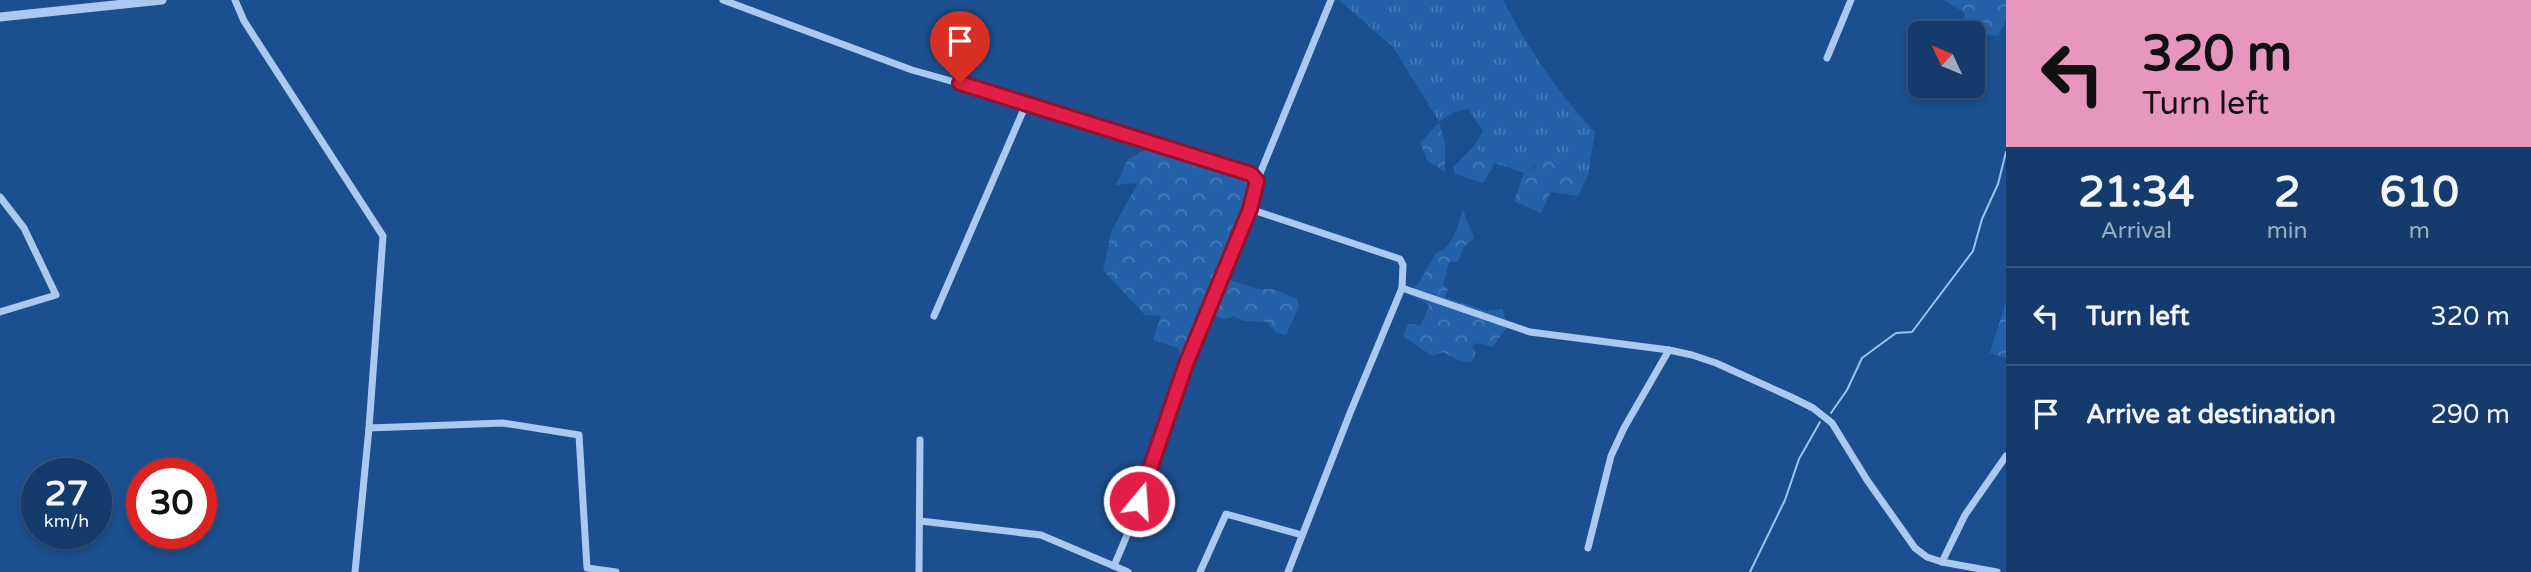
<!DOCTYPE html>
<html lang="en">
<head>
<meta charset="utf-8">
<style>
  :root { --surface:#143b6b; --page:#1d4271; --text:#f1f3f6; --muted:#9dadc1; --line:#33557e }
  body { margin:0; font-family:"Varela Round",sans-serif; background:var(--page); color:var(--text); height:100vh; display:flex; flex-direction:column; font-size:26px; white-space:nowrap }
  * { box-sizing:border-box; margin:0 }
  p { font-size:23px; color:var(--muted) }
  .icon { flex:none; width:38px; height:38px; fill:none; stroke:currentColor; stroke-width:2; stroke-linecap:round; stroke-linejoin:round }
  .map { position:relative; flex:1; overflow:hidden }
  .panel { display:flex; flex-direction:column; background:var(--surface); width:525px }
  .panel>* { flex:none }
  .banner { background:#e797bd; color:#111; overflow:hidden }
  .needle { width:46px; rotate:314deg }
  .controls { position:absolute; left:1908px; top:21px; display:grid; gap:14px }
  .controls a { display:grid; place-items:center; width:77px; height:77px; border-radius:10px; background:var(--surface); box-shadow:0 4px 10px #0003,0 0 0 2px var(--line); font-size:35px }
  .speed { position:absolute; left:21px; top:458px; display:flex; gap:14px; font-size:35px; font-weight:700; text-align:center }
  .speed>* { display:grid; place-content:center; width:91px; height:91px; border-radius:50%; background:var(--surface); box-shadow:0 4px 10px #0003,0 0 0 2px var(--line); line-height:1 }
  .speed small { font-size:18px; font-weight:400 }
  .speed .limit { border:10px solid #d22; background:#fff; color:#111 }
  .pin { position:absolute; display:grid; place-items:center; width:60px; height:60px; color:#fff; margin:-72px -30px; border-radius:50% 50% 50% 0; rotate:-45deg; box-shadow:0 0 7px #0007 }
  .pin .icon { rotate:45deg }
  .me { position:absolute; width:77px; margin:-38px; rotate:18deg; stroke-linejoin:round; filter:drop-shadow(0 0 5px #0008) }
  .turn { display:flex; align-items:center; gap:24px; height:147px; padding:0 21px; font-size:32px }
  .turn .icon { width:91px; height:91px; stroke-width:2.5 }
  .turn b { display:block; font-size:49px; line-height:60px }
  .eta { display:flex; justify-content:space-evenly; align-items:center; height:119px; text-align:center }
  .eta b { font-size:42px; font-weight:800; line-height:49px }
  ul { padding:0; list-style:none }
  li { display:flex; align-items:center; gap:21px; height:98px; padding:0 21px; border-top:2px solid var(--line) }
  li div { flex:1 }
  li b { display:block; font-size:26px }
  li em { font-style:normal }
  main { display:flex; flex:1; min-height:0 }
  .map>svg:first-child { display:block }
  .grass { fill:url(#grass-tufts) }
  .forest { fill:url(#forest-crowns) }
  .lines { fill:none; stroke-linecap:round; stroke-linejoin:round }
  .stream { stroke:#9cc4f0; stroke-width:2 }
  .minor { stroke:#a9c9ee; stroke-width:7 }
  .tertiary { stroke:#a9c9ee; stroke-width:9 }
  .route-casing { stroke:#92132f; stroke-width:18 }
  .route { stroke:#e11d48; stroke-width:12 }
</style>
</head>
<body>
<main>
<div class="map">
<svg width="2006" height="572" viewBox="0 0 2006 572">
  <defs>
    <pattern id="grass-tufts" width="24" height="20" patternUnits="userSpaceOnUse" patternTransform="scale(1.75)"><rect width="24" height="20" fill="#2461a8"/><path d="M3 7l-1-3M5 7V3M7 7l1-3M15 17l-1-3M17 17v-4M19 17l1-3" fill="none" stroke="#4579b5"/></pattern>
    <pattern id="forest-crowns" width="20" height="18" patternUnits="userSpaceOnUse" patternTransform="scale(1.75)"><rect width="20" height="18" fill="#2461a8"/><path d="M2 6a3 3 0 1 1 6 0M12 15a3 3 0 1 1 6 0" fill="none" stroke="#4579b5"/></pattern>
  </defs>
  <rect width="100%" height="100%" fill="#1b4f8f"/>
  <!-- grass -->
  <path class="grass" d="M1339 0H1503C1529 49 1556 92 1595 132L1588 175 1559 171 1551 161H1541L1524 173 1495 163 1492 155H1483L1474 146 1483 131 1468 109 1452 113 1439 122 1393 47Z"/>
  <!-- forest -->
  <g class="forest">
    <path d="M1943 0H2006V20L1998 36 1966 33 1964 12Z"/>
    <path d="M1439 122 1445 143V172L1427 160 1420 143Z"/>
    <path d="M1474 146 1483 155 1492 154 1495 163 1483 183 1455 174 1453 167Z"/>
    <path d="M1148 148 1176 152 1253 178 1251 192 1243 214 1183 359 1178 348 1153 340 1161 316 1145 315 1103 270 1112 230 1138 183 1116 185 1128 159Z"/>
    <path d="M1540 161H1551L1559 171 1588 175 1578 196 1551 192 1541 213 1514 201 1524 173 1534 167Z"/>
    <path d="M1463 210 1474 238 1464 247 1458 262H1449L1443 285 1448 289 1445 297 1487 311 1503 309 1507 327 1493 347 1477 343 1472 347 1476 352 1472 362 1460 361 1443 352 1432 356 1403 336 1408 324 1421 325 1429 305 1408 294 1420 281 1436 253C1454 247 1457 226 1463 210Z"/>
    <path d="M1227 279 1258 289H1274L1297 299 1299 307 1286 335 1275 332 1267 322 1244 321 1234 316 1226 319 1210 315Z"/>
    <path d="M2006 301V358L1990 353Z"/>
  </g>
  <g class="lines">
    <!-- stream -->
    <g class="stream">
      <path d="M1831 413 1847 390 1862 358 1896 333 1912 332 1973 251 1982 219 1998 184 2006 152"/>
      <path d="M1750 572 1785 500 1799 459 1820 422"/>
    </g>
    <!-- minor -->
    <g class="minor">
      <path d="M235 0 244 21 383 236 369 428 355 572"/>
      <path d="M723 0 912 70 1054 110 1251 174 1255 177 1257 186 1250 209 1187 364 1142 486 1135 516 1114 566"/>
      <path d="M1827 58 1851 0"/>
      <path d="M1257 181 1331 0"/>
      <path d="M0 197 24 228 56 295 0 312"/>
      <path d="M1250 209 1400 259 1403 265 1402 288"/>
      <path d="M934 316 1027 102"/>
      <path d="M369 428 503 423 579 435 587 568 616 572"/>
      <path d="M920 521 1041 535 1128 572"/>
      <path d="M1588 548 1611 456 1624 428 1669 350"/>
      <path d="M1942 562 1965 515 2006 456"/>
      <path d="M919 572 920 440"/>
      <path d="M1200 572 1226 514 1302 535"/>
      <path d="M1288 572 1350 413 1402 288 1530 332 1669 350 1692 355 1716 363 1791 397 1813 408 1832 423 1867 480 1915 548 1927 557 1942 562 1997 572"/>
    </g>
    <!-- tertiary -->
    <path class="tertiary" d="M0 17 162 0"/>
  </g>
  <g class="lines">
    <!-- route casing -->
    <g class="route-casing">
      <path id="route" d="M960 83 1251 174 1257 181 1250 209 1186 364 1139 501"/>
    </g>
    <!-- route -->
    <use href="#route" class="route"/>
  </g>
</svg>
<div class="controls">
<a><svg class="needle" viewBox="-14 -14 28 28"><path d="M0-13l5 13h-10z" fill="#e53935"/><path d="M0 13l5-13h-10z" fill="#9dadc1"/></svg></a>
</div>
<div class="speed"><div>27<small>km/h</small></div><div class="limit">30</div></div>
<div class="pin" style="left:960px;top:83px;background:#d93025"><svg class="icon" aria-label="arrive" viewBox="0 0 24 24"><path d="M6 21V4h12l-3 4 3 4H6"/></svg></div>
<svg class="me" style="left:1139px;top:501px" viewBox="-20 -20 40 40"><circle r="17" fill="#e11d48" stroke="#fff" stroke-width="3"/><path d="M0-11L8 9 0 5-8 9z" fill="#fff"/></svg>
</div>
<section class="panel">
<div class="banner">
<div class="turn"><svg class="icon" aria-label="left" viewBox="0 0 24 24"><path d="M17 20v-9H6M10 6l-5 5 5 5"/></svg><div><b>320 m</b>Turn left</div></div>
</div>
<div class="eta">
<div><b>21:34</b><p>Arrival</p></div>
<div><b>2</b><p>min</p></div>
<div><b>610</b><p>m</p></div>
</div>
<ul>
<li><svg class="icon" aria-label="left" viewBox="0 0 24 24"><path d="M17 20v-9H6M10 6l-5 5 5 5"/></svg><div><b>Turn left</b></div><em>320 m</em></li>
<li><svg class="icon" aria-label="arrive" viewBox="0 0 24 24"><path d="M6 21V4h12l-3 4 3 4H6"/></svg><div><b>Arrive at destination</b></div><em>290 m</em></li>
</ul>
</section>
</main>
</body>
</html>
